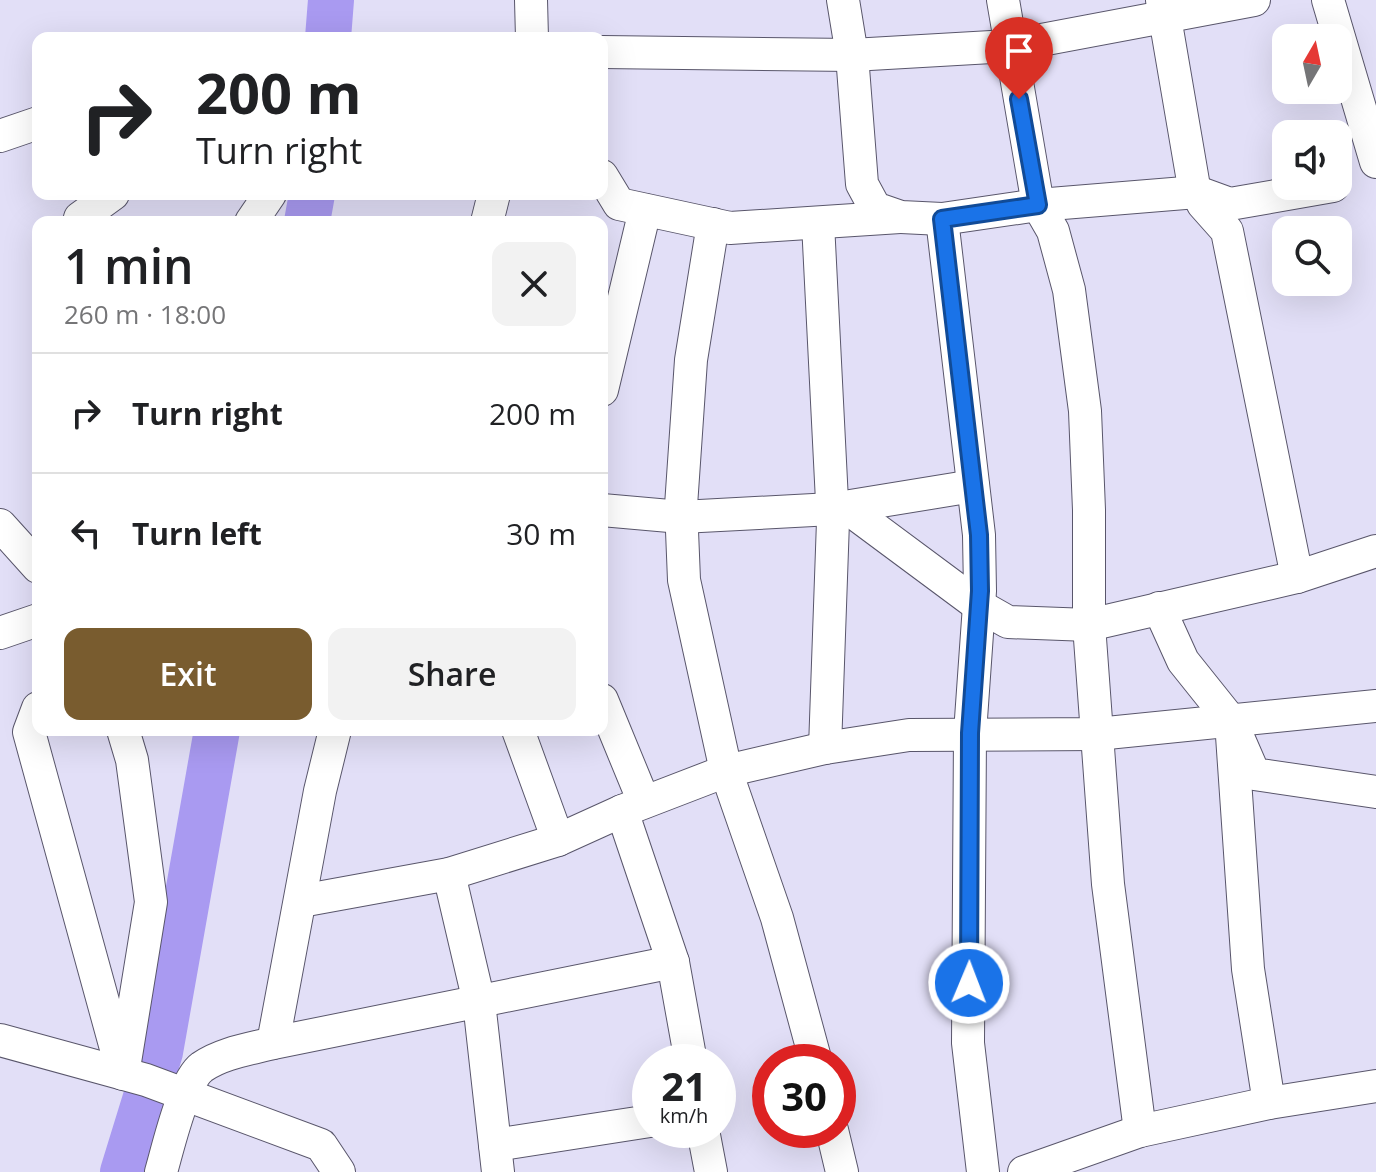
<!DOCTYPE html>
<html lang="en">
<head>
<meta charset="utf-8">
<style>
  :root { --surface:#fff; --page:#f2f2f2; --text:#202124; --muted:#757577; --line:#e0e0e0; --accent:#795c2f }
  body { margin:0; font-family:"Open Sans",sans-serif; background:var(--page); color:var(--text); height:100vh; display:flex; flex-direction:column; font-size:30px; white-space:nowrap }
  * { box-sizing:border-box; margin:0 }
  p { font-size:26px; color:var(--muted) }
  .icon { flex:none; width:44px; height:44px; fill:none; stroke:currentColor; stroke-width:2; stroke-linecap:round; stroke-linejoin:round }
  .map { position:relative; flex:1; overflow:hidden }
  .drawer { position:absolute; left:32px; top:216px; width:576px; height:520px; display:flex; flex-direction:column; background:var(--surface); border-radius:16px; box-shadow:0 8px 32px #0002 }
  .drawer>* { flex:none }
  .guide { position:absolute; left:32px; top:32px; width:576px; height:168px; border-radius:16px; box-shadow:0 8px 32px #0002; background:#fff; color:var(--text); overflow:hidden }
  .needle { width:52px; rotate:9deg }
  .controls { position:absolute; left:1272px; top:24px; display:grid; gap:16px }
  .controls a { display:grid; place-items:center; width:80px; height:80px; border-radius:16px; background:var(--surface); box-shadow:0 8px 32px #0002; font-size:40px }
  .speed { position:absolute; left:632px; top:1044px; display:flex; gap:16px; font-size:40px; font-weight:700; text-align:center }
  .speed>* { display:grid; place-content:center; width:104px; height:104px; border-radius:50%; background:var(--surface); box-shadow:0 8px 32px #0002; line-height:1 }
  .speed small { font-size:20px; font-weight:400 }
  .speed .limit { border:12px solid #d22; background:#fff; color:#111 }
  .pin { position:absolute; display:grid; place-items:center; width:68px; height:68px; color:#fff; margin:-82px -34px; border-radius:50% 50% 50% 0; rotate:-45deg; box-shadow:0 0 8px #0007 }
  .pin .icon { rotate:45deg }
  .me { position:absolute; width:88px; margin:-44px; rotate:1deg; stroke-linejoin:round; filter:drop-shadow(0 0 6px #0008) }
  .turn { display:flex; align-items:center; gap:28px; height:168px; padding:0 32px; font-size:36px }
  .turn .icon { width:104px; height:104px; stroke-width:2.5 }
  .turn b { display:block; font-size:56px; line-height:68px }
  .round { display:grid; place-items:center; flex:none; width:84px; height:84px; border-radius:16px; background:var(--page) }
  .headline { display:flex; align-items:center; justify-content:space-between; height:136px; padding:0 32px }
  h1 { font-size:48px; font-weight:600; line-height:60px }
  .primary-button { display:flex; gap:16px; margin-top:auto; padding:16px 32px }
  .primary-button a { flex:1; height:92px; border-radius:16px; background:var(--accent); color:#fff; font-size:32px; font-weight:600; line-height:92px; text-align:center }
  .primary-button a+a { background:var(--page); color:var(--text) }
  ul { padding:0; list-style:none }
  li { display:flex; align-items:center; gap:24px; height:120px; padding:0 32px; border-top:2px solid var(--line) }
  li div { flex:1 }
  li b { display:block; font-size:30px }
  li em { font-style:normal }
  .map>svg:first-child { display:block }
  .lines { fill:none; stroke-linecap:round; stroke-linejoin:round }
  .river { stroke:#a99af1; stroke-width:46 }
  .minor-casing { stroke:#59566b; stroke-width:34 }
  .minor { stroke:#fff; stroke-width:32 }
  .route-casing { stroke:#114b97; stroke-width:20 }
  .route { stroke:#1a73e8; stroke-width:14 }
</style>
</head>
<body>
<div class="map">
<svg width="1376" height="1172" viewBox="0 0 1376 1172">
  <rect width="100%" height="100%" fill="#e2dff7"/>
  <g class="lines">
    <!-- river -->
    <g class="river">
      <path d="M328 38 331 0"/>
      <path d="M307 222 312 194"/>
      <path d="M123 1172 160 1052 217 730"/>
    </g>
    <!-- minor casing -->
    <g class="minor-casing">
      <g id="minor">
        <path d="M531 0 532 38"/>
        <path d="M843 0 852 55 862 184 875 208 901 217 942 219 1038 205 1197 192 1230 204 1333 186"/>
        <path d="M1003 0 1038 205 1053 231 1069 290 1085 411 1089 510V625L1108 884 1140 1131"/>
        <path d="M1162 0 1194 187 1203 204 1227 231 1297 577"/>
        <path d="M1328 0 1376 162"/>
        <path d="M602 52 852 55 1009 46 1254 0"/>
        <path d="M0 136 38 123"/>
        <path d="M602 176 619 204 730 228 900 217"/>
        <path d="M942 219 979 535 980 591 970 733 968 1043 983 1172"/>
        <path d="M79 222 80 218 113 194"/>
        <path d="M251 222 270 194"/>
        <path d="M487 222 494 194"/>
        <path d="M818 223 833 521 825 748"/>
        <path d="M713 224 691 360 681 506 684 580 726 771 777 918 816 1062"/>
        <path d="M602 390 645 210"/>
        <path d="M846 507 978 605 1008 622 1089 625 1297 577 1376 551"/>
        <path d="M602 510 681 517 832 509 973 486"/>
        <path d="M0 525 38 567"/>
        <path d="M1159 608 1183 661 1231 721 1254 774 1376 792"/>
        <path d="M0 633 38 620"/>
        <path d="M602 700 644 802"/>
        <path d="M38 708 29 732 123 1074"/>
        <path d="M1231 721 1248 969 1269 1103"/>
        <path d="M123 730 132 760 151 902 125 1062"/>
        <path d="M518 730 558 840"/>
        <path d="M622 811 673 962 691 1062"/>
        <path d="M449 874 479 1002 498 1172"/>
        <path d="M301 901 449 874 558 840 622 811 726 771 825 748 909 735 1097 734 1376 706"/>
        <path d="M0 1040 146 1080 321 1145 339 1172"/>
        <path d="M273 1043 320 791 335 730"/>
        <path d="M703 1130 711 1172"/>
        <path d="M832 1130 842 1172"/>
        <path d="M495 1145 650 1121"/>
        <path d="M161 1172C168 1148 183 1081 202 1067 222 1053 250 1049 273 1043L673 962"/>
        <path d="M1024 1172 1140 1131 1269 1103 1376 1086"/>
      </g>
    </g>
    <!-- minor -->
    <use href="#minor" class="minor"/>
  </g>
  <g class="lines">
    <!-- route casing -->
    <g class="route-casing">
      <path id="route" d="M969 983 970 733 980 591 979 535 942 219 1038 205 1019 99"/>
    </g>
    <!-- route -->
    <use href="#route" class="route"/>
  </g>
</svg>
<div class="controls">
<a><svg class="needle" viewBox="-14 -14 28 28"><path d="M0-13l5 13h-10z" fill="#e53935"/><path d="M0 13l5-13h-10z" fill="#757577"/></svg></a>
<a><svg class="icon" aria-label="sound" viewBox="0 0 24 24"><path d="M4 9h4l5-4v14l-5-4H4zM17 9q2 3 0 6"/></svg></a>
<a><svg class="icon" aria-label="search" viewBox="0 0 24 24"><circle cx="10" cy="10" r="6"/><path d="M15 15l6 6"/></svg></a>
</div>
<div class="speed"><div>21<small>km/h</small></div><div class="limit">30</div></div>
<div class="pin" style="left:1019px;top:99px;background:#d93025"><svg class="icon" aria-label="arrive" viewBox="0 0 24 24"><path d="M6 21V4h12l-3 4 3 4H6"/></svg></div>
<svg class="me" style="left:969px;top:983px" viewBox="-20 -20 40 40"><circle r="17" fill="#1a73e8" stroke="#fff" stroke-width="3"/><path d="M0-11L8 9 0 5-8 9z" fill="#fff"/></svg>
<div class="guide">
<div class="turn"><svg class="icon" aria-label="right" viewBox="0 0 24 24"><path d="M7 20v-9h11M14 6l5 5-5 5"/></svg><div><b>200 m</b>Turn right</div></div>
</div>
<section class="drawer">
<div class="headline"><div><h1>1 min</h1><p>260 m · 18:00</p></div><a class="round"><svg class="icon" aria-label="close" viewBox="0 0 24 24"><path d="M6 6l12 12M18 6L6 18"/></svg></a></div>
<ul>
<li><svg class="icon" aria-label="right" viewBox="0 0 24 24"><path d="M7 20v-9h11M14 6l5 5-5 5"/></svg><div><b>Turn right</b></div><em>200 m</em></li>
<li><svg class="icon" aria-label="left" viewBox="0 0 24 24"><path d="M17 20v-9H6M10 6l-5 5 5 5"/></svg><div><b>Turn left</b></div><em>30 m</em></li>
</ul>
<div class="primary-button"><a>Exit</a><a>Share</a></div>
</section>
</div>
</body>
</html>
